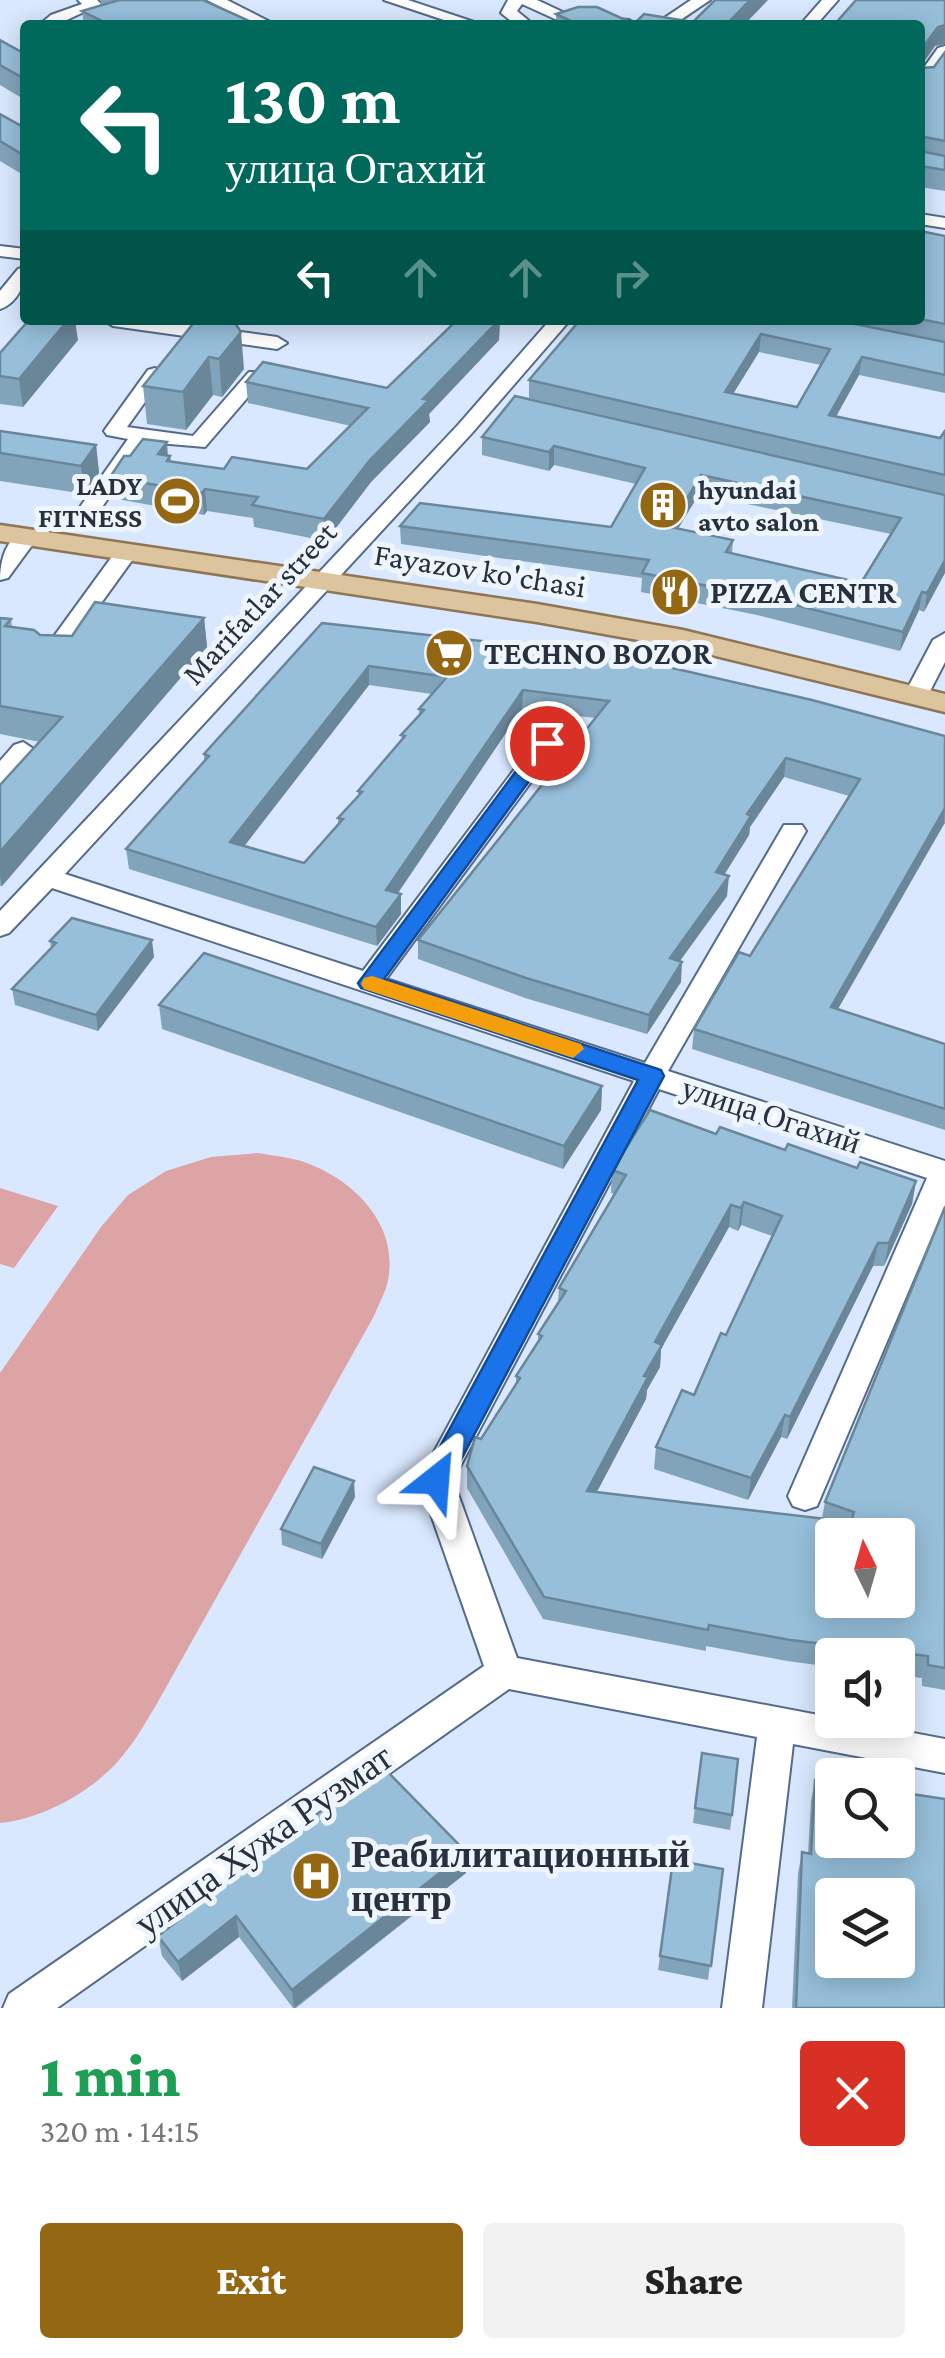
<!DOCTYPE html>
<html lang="en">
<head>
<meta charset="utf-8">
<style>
  :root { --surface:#fff; --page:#f2f2f2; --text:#222; --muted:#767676; --accent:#946713 }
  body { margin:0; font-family:"Crimson Pro",serif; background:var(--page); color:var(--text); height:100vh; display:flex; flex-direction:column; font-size:38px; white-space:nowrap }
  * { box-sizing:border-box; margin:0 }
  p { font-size:32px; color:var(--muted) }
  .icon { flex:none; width:55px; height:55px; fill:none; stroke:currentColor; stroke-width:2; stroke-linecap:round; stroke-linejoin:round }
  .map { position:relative; height:2008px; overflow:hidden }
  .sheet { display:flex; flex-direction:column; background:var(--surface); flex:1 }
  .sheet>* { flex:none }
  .banner { position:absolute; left:20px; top:20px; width:905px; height:305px; border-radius:10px; box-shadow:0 5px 25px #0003; background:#00695c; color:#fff; overflow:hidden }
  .needle { width:65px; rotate:355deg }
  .buttons { position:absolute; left:815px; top:1518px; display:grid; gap:20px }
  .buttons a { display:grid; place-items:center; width:100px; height:100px; border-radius:10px; background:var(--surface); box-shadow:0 5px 25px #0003; font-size:50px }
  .pin { position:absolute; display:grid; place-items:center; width:85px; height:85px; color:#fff; margin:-42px; border:5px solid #fff; border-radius:50%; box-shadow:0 2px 10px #0007 }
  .me { position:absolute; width:110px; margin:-55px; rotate:28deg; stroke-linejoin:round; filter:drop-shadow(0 0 8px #0008) }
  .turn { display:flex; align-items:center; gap:35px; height:210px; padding:0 40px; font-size:45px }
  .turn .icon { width:130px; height:130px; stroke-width:2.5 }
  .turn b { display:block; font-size:70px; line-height:85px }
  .lanes { display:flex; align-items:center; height:95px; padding:0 40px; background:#0003; justify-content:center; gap:50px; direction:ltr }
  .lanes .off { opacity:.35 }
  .round { display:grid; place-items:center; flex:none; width:105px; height:105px; border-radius:10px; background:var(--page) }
  .headline { display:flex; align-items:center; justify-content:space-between; height:170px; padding:0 40px }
  h1 { font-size:60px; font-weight:800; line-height:75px; color:#1e9e55 }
  .cta { display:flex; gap:20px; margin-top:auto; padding:20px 40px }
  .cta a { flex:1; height:115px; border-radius:10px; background:var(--accent); color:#fff; font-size:40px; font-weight:800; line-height:115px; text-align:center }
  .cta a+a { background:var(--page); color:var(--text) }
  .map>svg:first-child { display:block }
  .green { fill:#dda4a6 }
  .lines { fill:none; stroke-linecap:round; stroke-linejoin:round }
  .minor-casing { stroke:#546b8b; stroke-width:4 }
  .major-casing { stroke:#8d7653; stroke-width:5 }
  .minor { fill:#fff; fill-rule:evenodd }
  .major { fill:#dcc49e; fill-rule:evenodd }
  .wall { fill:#82a4bb; fill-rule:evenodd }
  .shaded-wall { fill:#6a8699 }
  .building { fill:#97bfda; stroke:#6a8699; stroke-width:2.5; fill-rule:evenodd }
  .route { fill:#1a73e8; stroke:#114b97; stroke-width:2.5 }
  .slow { fill:#f59e0b }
  .labels { text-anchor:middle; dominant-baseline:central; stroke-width:10; stroke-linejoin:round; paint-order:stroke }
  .far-poi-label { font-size:28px; font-weight:bold; fill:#26303e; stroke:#eff5fc; text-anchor:end }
  .street-label { font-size:32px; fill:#26303e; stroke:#eff5fc }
  .poi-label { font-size:32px; font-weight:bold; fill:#26303e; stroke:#eff5fc; text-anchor:start }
  .near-street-label { font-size:38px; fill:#26303e; stroke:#eff5fc }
  .near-poi-label { font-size:38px; font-weight:bold; fill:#26303e; stroke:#eff5fc; text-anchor:start }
</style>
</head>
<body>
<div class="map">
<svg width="945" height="2008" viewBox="0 0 945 2008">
  <rect width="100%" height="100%" fill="#d9e8fe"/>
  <!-- green -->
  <g class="green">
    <path d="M258 1153C273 1156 290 1157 304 1162 353 1179 399 1224 388 1280 386 1292 378 1305 374 1316L155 1707C145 1723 136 1740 124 1754 97 1789 44 1819 0 1823V1373L101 1227 128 1195 166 1171 211 1157Z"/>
    <path d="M0 1188 58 1206 14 1268 0 1264Z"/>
  </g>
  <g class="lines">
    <!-- minor casing -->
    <g class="minor-casing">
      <g id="minor">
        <path d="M78 0H97L101 4 56 25H39L51 15 82 4Z"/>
        <path d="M207 0H227L276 25H256Z"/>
        <path d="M384 0H408L483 25H459Z"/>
        <path d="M508 0H537L569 15 629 20 637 25 566 24 522 4 517 11 534 25H516L501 13Z"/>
        <path d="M691 0H710L673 25H654Z"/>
        <path d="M822 0H838L816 25H800Z"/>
        <path d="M945 46V61L928 84 920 85V73L938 48Z"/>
        <path d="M920 214 945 218V228L920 224Z"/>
        <path d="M0 246 25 249V259L0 256Z"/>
        <path d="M25 267C25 284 18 303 0 309V291L18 269Z"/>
        <path d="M103 320H154L277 337 287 343 277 349 113 326Z"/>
        <path d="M550 320H570L472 433 65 874 363 971 538 738H556L559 743 556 748 386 979 645 1063 784 825H802L806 831 668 1071 945 1161V1205L817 1506 805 1510 793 1506 788 1496 927 1178 659 1089 453 1480 517 1658 945 1739V1773L793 1744 762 2008H722L757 1737 509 1689 57 2008H3L9 1994 484 1666 419 1480 634 1081 52 888 9 933 0 936V911L458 425Z"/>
        <path d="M155 368 165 374 127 427 193 436 249 372H263L266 376 205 447 146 442 92 522H76L73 517 128 439 107 435 104 431 148 370Z"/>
        <path d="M27 530 38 537 8 578 0 580C0 560 6 537 27 530Z"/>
        <path d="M127 545 138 552 60 660H44L40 655 44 650 119 547Z"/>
        <path d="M945 633V662L928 695 924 700H908L904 695 933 640Z"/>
        <path d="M23 742 35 750 9 781 0 784V761L14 745Z"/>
      </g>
    </g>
    <!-- major casing -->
    <g class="major-casing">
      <path id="major" d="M0 525 537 604 683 630 945 694V712L683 648 537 622 0 541Z"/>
    </g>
    <!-- minor -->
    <use href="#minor" class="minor"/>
    <!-- major -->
    <use href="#major" class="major"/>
  </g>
  <!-- wall -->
  <g class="wall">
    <path d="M101 0H203L258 25H84L82 11 101 5Z"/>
    <path d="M556 14 634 24 693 22 744 25H556Z"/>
    <path d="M920 25 935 46 920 68 934 67 945 52V191L920 187Z"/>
    <path d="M0 40 25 54V100L0 85Z"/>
    <path d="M0 114 25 128V176L0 161Z"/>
    <path d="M920 231 945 236V342L840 320H920Z"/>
    <path d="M196 320 244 369 222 397 213 395 186 430 147 424 143 386Z"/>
    <path d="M500 320 499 340 429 414 430 422 371 482 326 541 254 527 253 518 207 511 204 515 112 498 110 477 130 456H170L171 461 224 469H307L351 426 248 403 246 382 387 388Z"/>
    <path d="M580 320 945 342V393L859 375 836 416 940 438 945 431V494L529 398V380ZM759 352 821 365 797 407 733 394Z"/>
    <path d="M78 340 23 407 0 404V353Z"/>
    <path d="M0 431 96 445 99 473 85 494 0 481Z"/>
    <path d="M482 437 945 495 924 612 919 610 900 651 757 615 641 592 642 578 401 544 400 526 611 527 636 484 554 465 549 471 482 455ZM699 494 891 534 861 583 732 554 733 540 678 529Z"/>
    <path d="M0 618 11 619 12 627 40 635 72 636 204 618 207 647 2 886H0V785L40 742 0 734Z"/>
    <path d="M322 623 604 659 945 736V824H944L838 1009 945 1044V1130L692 1049 694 1029 750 956 849 796 784 777 750 827 749 835 724 875 727 896 680 961 681 982 647 1034 525 998 418 959V940L595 718 522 709 398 893 401 894V914L377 946 129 869 126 849 204 761V754ZM369 685 432 694 419 709V715L401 735 402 740 358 791V796L338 818V824L304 863 244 846Z"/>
    <path d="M50 941 154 957 98 1031 15 1005 12 989 51 949Z"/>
    <path d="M159 1005 602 1086 601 1110 563 1169 162 1029Z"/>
    <path d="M716 1134 916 1181 912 1204 884 1266H873L787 1439 781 1437 748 1500 654 1469 656 1447 694 1395 726 1335 772 1236 741 1225 738 1231 729 1227 661 1349 660 1367 647 1390 646 1399 597 1492 822 1518 825 1502 945 1207V1690L922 1686V1678L898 1675V1655H832V1667L787 1661 706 1646V1651L543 1619 467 1488V1466L481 1439 516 1384V1376L538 1342V1334L558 1303 559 1288 615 1194 611 1193 612 1170Z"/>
    <path d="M355 1497 322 1559 282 1545 281 1529Z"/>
    <path d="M702 1753 732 1815 730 1830 693 1823Z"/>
    <path d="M815 1780 945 2008H792L798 1873 802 1852 808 1853 811 1801Z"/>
    <path d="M466 1852V1873L296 2008H293L239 1937 182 1981 162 1956 158 1936Z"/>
    <path d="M723 1869 708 1980 658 1970 660 1956Z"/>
  </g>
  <!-- shaded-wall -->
  <g class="shaded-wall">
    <path d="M750 0H768L744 25H726Z"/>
    <path d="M945 25V44L935 46 920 67V51L938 27Z"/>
    <path d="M68 320H75L78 340 23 407 19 379Z"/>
    <path d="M500 320 499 340 429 414 430 422 371 482 326 541 324 519 370 460 423 399Z"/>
    <path d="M241 332 244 369 222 397 219 359Z"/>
    <path d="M761 334 759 352 723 410 725 392Z"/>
    <path d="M209 357 213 395 186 430 183 392Z"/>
    <path d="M862 357 859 375 827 433 829 415Z"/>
    <path d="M167 442 168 458 170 456 172 477 158 454Z"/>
    <path d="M96 445 99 473 85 494 81 466Z"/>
    <path d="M554 446V465L549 471V452Z"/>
    <path d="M701 475 699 494 668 545 670 527Z"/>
    <path d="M205 489 207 511 204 515 202 493Z"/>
    <path d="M945 560V573L924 612 927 593Z"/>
    <path d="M922 592 919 610 900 651 903 632Z"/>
    <path d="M204 618 207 647 2 886 0 876V852Z"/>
    <path d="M369 666V685L232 862 230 842Z"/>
    <path d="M523 690 522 709 387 909 386 890Z"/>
    <path d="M786 758 784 777 750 827 749 835 714 891 716 872 747 814Z"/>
    <path d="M945 808 944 824 828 1026 831 1007Z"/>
    <path d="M729 876 727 896 668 977 670 958Z"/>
    <path d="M401 894V914L377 946 376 927Z"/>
    <path d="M152 940 154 957 98 1031 96 1015Z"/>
    <path d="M682 962 681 982 647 1034 649 1015Z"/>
    <path d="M602 1086 601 1110 563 1169 564 1146Z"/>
    <path d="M916 1181 912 1204 884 1266 889 1243Z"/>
    <path d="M744 1202 741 1225 738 1231 741 1208Z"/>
    <path d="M731 1205 729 1227 661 1349 660 1367 647 1390 646 1399 586 1512 587 1491 644 1376 655 1342Z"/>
    <path d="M878 1243 873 1266 787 1439 790 1417Z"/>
    <path d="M785 1415 781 1437 748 1500 751 1478Z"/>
    <path d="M354 1481 355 1497 322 1559 321 1544Z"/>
    <path d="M466 1852V1873L294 2008 292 1990Z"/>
    <path d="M236 1916 239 1937 182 1981 178 1962Z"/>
  </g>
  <!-- building -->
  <g class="building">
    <path d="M119 0H203L258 25H110L82 11Z"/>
    <path d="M715 0H750L726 25H579L556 14 578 7H597L634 24 644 14 693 22Z"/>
    <path d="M856 0H945V25L938 27 920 51V25H834Z"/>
    <path d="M0 40 25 54V79L0 65Z"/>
    <path d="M945 52V141L920 136V147V65V68L934 67Z"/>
    <path d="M0 114 25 128V156L0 141Z"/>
    <path d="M920 151 945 156V170L920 166Z"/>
    <path d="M920 231 945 236V324L920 319Z"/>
    <path d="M29 320H68L19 379 0 376V353Z"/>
    <path d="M196 320H233L241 332 219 359 209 357 183 392 143 386Z"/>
    <path d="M457 320H499L423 399 429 400 370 460 324 519 252 505 258 497 205 489 202 493 110 477 124 456H130L143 439 167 442 158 454 170 456 167 461 224 469 232 457 307 469 368 408 246 382 263 362 387 388Z"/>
    <path d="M580 320H835L945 342V375L862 357 829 415 940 438 945 431V475L529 380ZM761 334 830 349 797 407 725 392Z"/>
    <path d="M515 396 945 495V560L927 593 922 592 903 632 759 596 642 573 649 560 400 526 420 503 611 527 645 468 554 446 549 452 482 437ZM701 475 901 518 861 583 726 552 733 540 670 527Z"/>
    <path d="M0 431 96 445 81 466 0 453Z"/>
    <path d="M95 602 204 618 0 852V785L62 717 0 706V618L11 619 5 626 34 630 40 635 72 636Z"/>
    <path d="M322 623 604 655 603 659 668 667 812 700 945 736V808L831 1007 945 1044V1109L694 1029 739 952 750 956 860 779 786 758 747 814 751 816 716 872 729 876 670 958 682 962 649 1015 526 978 418 940 609 701 523 690 386 890 401 894 376 927 126 849 209 756 204 754ZM369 666 447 677 419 709 424 710 401 735 405 736 358 791 362 792 338 818 343 819 304 863 230 842Z"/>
    <path d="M72 918 152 940 96 1015 12 989 56 943 50 941Z"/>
    <path d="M204 953 602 1086 564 1146 159 1005Z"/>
    <path d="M650 1110 716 1134 720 1127 785 1150 788 1144 857 1168 860 1162 916 1181 889 1243H878L790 1417 785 1415 751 1478 656 1447 682 1390 694 1395 721 1333 726 1335 782 1216 744 1202 741 1208 731 1205 655 1342 662 1345 644 1376 648 1377 587 1491 851 1522 854 1512 825 1502 945 1207V1668L928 1665V1656L790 1640 709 1625 708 1630 544 1597 467 1466 475 1437 481 1439 520 1378 516 1376 542 1336 538 1334 566 1291 559 1288 626 1175 612 1170ZM832 1535H898V1600H832Z"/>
    <path d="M314 1467 354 1481 321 1544 281 1529Z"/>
    <path d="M702 1753 738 1759 732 1815 695 1808Z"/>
    <path d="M381 1765 466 1852 292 1990 236 1916 178 1962 158 1936Z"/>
    <path d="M815 1780 832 1782V1840H898V1792L945 1799V2008H796L802 1852 811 1854ZM832 1895H898V1960H832Z"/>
    <path d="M673 1860 723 1869 711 1966 660 1956Z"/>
  </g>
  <!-- route -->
  <path class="route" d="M547 737 557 743 384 979 661 1070 664 1076 446 1488 436 1492 426 1488 422 1480 638 1080 361 988 358 983 540 739Z"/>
  <!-- slow -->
  <path class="slow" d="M372 976 581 1044 584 1049 573 1058 364 989 361 984 364 978Z"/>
  <!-- icons -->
  <defs>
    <g id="stadium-disc" transform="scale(2.5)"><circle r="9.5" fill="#946713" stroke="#eff5fc"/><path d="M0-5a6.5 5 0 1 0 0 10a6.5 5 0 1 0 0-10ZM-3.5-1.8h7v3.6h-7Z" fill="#fff"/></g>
    <g id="building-disc" transform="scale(2.5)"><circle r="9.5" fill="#946713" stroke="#eff5fc"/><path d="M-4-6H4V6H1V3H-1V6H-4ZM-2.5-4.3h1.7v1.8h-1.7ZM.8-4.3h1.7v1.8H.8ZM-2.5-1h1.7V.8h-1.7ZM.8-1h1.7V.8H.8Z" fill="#fff"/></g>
    <g id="restaurant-disc" transform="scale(2.5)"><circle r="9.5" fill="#946713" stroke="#eff5fc"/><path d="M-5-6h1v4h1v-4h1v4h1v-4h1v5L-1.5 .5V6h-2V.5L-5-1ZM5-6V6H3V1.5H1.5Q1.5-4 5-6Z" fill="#fff"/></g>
    <g id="supermarket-disc" transform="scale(2.5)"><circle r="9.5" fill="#946713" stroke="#eff5fc"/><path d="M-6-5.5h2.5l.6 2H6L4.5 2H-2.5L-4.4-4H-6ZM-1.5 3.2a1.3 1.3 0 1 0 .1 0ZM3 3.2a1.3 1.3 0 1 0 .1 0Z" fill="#fff"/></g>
    <g id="hospital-disc" transform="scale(2.5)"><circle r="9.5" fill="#946713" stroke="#eff5fc"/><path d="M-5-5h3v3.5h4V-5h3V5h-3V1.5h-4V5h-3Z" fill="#fff"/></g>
  </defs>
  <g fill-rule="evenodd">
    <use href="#stadium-disc" x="177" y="501"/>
    <use href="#building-disc" x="663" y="505"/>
    <use href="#restaurant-disc" x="675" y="592"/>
    <use href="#supermarket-disc" x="449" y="653"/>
    <use href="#hospital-disc" x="316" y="1876"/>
  </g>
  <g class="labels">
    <!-- far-poi labels -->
    <g class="far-poi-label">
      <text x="142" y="485">LADY<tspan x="142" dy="32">FITNESS</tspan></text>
      <text x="698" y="489" text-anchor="start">hyundai<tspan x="698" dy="32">avto salon</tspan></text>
    </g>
    <!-- street labels -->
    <g class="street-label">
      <text transform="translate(480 570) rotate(9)">Fayazov ko'chasi</text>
      <text transform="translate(259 603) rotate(-47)">Marifatlar street</text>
      <text transform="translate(771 1115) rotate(18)">улица Огахий</text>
    </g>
    <!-- poi labels -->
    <g class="poi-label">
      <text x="710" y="592">PIZZA CENTR</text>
      <text x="484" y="653">TECHNO BOZOR</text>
    </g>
    <!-- near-street labels -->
    <g class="near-street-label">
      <text transform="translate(263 1840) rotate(-35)">улица Хужа Рузмат</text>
    </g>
    <!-- near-poi labels -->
    <g class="near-poi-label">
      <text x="351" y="1854">Реабилитационный<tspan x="351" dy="44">центр</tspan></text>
    </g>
  </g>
</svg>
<div class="buttons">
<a><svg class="needle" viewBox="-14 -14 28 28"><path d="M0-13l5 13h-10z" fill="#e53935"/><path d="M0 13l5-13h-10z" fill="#767676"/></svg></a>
<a><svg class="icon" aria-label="sound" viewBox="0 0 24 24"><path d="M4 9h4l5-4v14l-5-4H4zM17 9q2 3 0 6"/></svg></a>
<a><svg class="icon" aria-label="search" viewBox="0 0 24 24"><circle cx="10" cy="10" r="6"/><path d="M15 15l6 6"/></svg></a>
<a><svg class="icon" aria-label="layers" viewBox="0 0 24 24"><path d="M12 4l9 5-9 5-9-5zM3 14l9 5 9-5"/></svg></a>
</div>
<div class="pin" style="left:547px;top:743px;background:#d93025"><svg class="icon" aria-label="arrive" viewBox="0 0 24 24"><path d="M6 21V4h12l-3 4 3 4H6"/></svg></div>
<svg class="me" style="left:436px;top:1480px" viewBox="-20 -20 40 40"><path d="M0-17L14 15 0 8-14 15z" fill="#1a73e8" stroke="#fff" stroke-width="4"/></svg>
<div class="banner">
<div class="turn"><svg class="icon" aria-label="left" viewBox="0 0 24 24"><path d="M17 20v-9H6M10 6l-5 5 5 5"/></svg><div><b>130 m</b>улица Огахий</div></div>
<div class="lanes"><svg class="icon" aria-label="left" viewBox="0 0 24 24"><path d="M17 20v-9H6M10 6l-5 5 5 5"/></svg><svg class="icon off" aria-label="ahead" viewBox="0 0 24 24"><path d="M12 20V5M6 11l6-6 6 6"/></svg><svg class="icon off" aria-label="ahead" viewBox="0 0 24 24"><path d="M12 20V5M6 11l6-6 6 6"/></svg><svg class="icon off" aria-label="right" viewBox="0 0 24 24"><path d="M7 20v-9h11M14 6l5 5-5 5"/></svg></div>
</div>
</div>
<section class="sheet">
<div class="headline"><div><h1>1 min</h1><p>320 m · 14:15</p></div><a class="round" style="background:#d93025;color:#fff"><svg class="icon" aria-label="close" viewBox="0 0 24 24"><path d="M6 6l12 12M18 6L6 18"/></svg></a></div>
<div class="cta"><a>Exit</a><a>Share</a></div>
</section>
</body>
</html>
